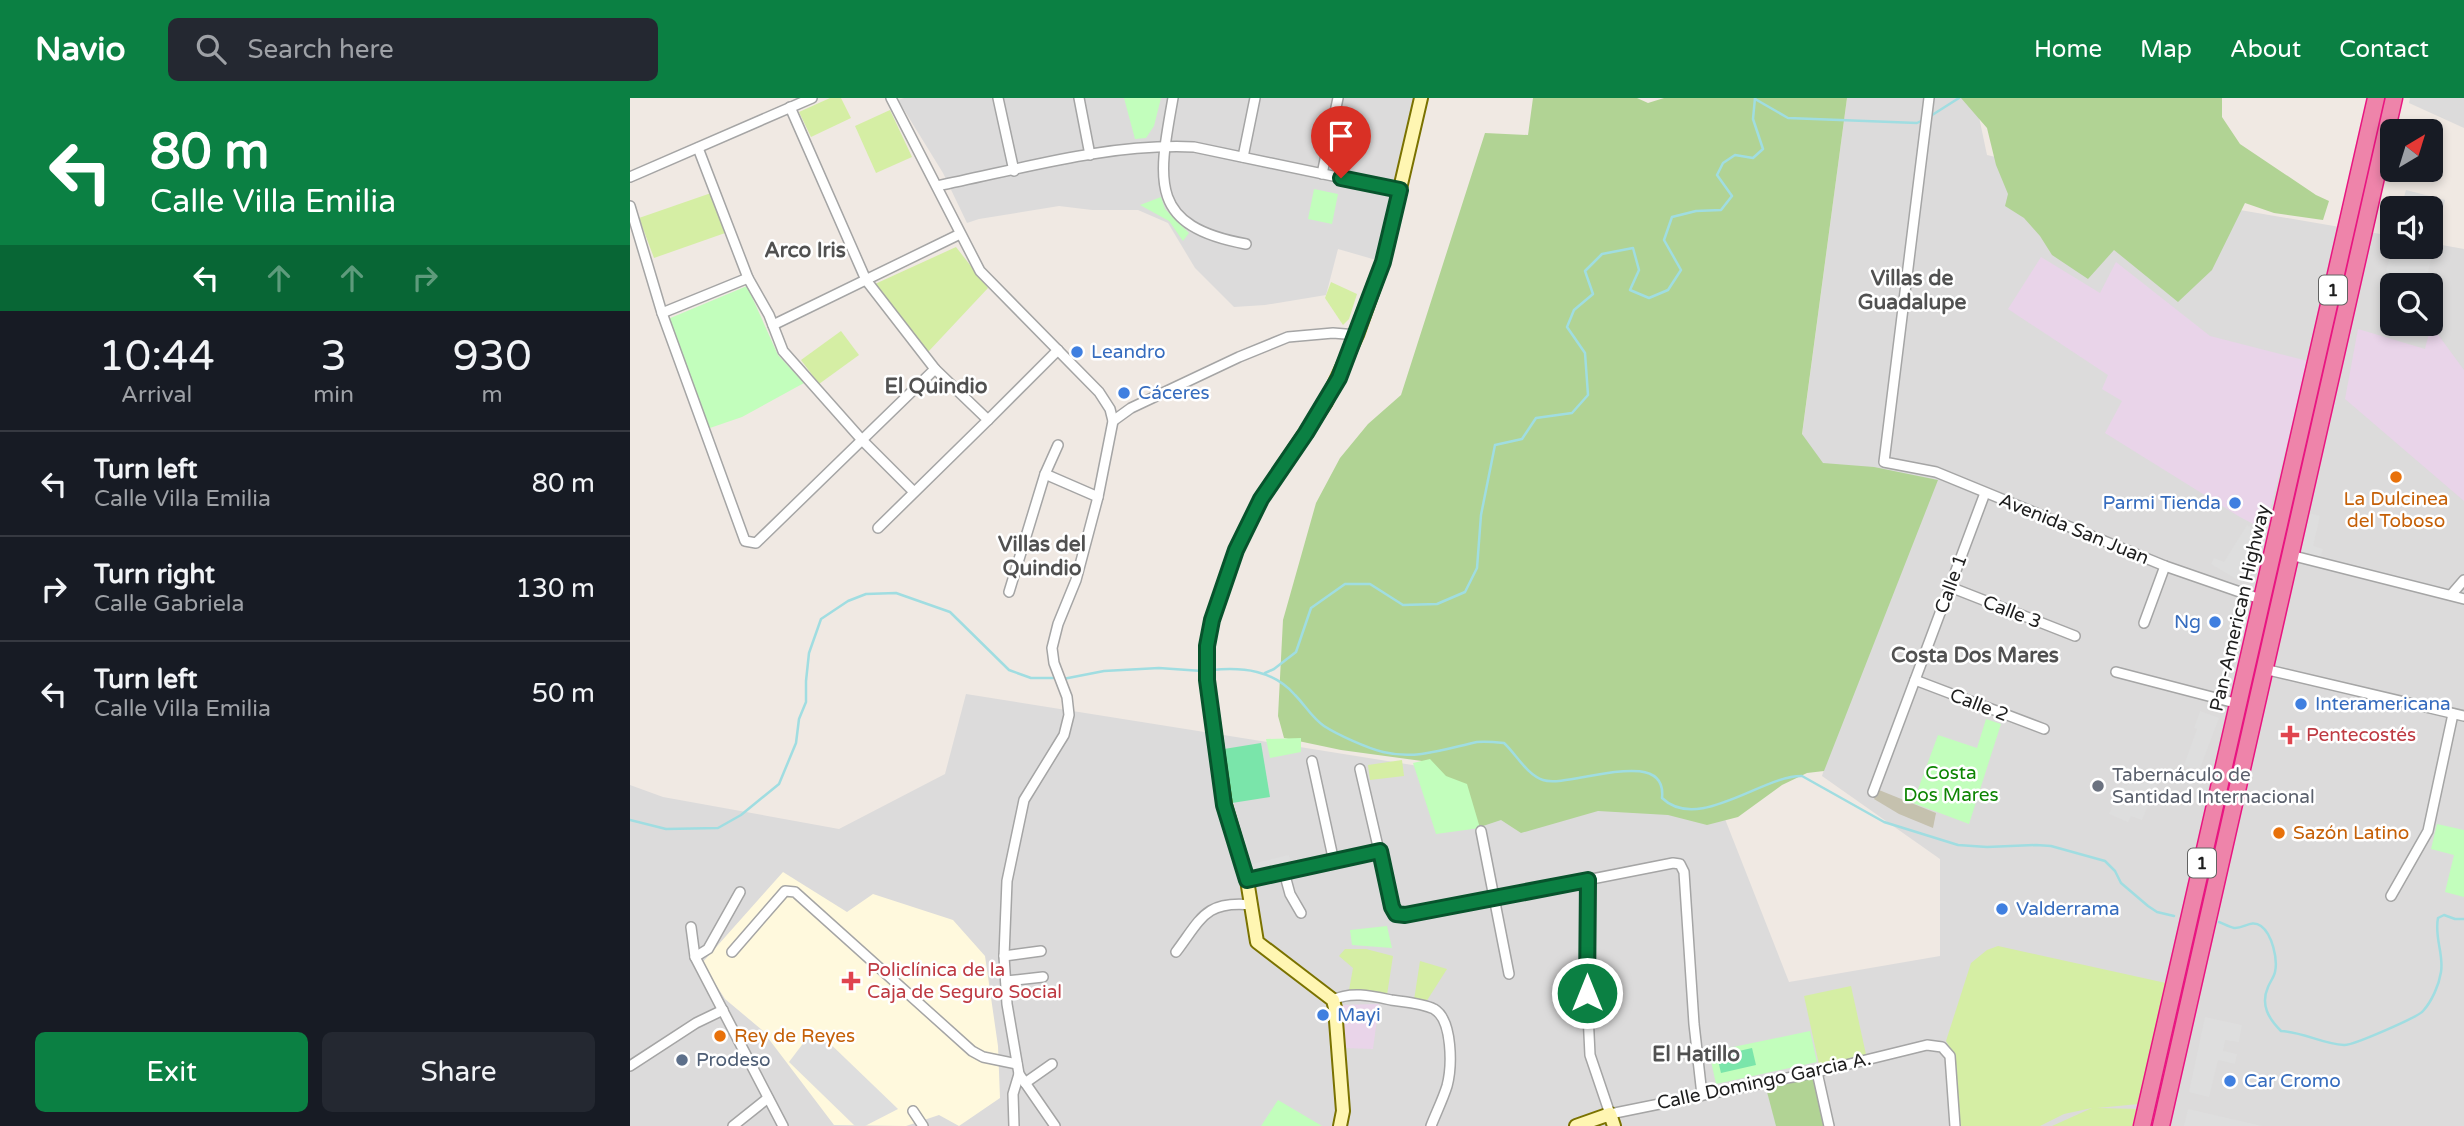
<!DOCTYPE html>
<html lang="en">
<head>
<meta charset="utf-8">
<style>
  :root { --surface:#171b24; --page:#242831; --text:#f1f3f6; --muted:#9ea1a6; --line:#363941; --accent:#0b8043 }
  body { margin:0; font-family:"Varela Round",sans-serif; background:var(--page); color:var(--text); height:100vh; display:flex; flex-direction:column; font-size:26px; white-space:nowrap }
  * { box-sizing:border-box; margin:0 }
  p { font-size:23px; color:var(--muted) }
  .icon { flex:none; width:38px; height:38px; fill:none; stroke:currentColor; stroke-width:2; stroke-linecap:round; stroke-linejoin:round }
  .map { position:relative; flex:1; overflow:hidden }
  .details { display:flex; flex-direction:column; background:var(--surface); width:630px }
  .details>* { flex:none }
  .banner { background:#0b8043; color:#fff; overflow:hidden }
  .needle { width:46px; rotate:38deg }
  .fabs { position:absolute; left:1750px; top:21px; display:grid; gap:14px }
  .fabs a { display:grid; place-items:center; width:63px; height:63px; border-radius:10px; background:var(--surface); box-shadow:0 4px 10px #0003; font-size:35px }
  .pin { position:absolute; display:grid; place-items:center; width:60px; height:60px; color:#fff; margin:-72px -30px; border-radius:50% 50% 50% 0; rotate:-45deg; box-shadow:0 0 7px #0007 }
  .pin .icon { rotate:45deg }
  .me { position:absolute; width:77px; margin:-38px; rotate:0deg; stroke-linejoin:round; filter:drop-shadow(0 0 5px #0008) }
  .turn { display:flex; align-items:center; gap:24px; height:147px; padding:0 35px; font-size:32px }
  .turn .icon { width:91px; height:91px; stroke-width:2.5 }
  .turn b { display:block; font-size:49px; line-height:60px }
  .lanes { display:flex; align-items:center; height:66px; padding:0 35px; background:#0003; justify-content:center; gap:35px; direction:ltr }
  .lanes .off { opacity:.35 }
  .eta { display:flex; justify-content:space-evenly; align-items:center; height:119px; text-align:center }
  .eta b { font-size:42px; font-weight:600; line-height:49px }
  .cta { display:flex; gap:14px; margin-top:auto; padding:14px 35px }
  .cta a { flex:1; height:80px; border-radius:10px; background:var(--accent); color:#fff; font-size:28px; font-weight:600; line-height:80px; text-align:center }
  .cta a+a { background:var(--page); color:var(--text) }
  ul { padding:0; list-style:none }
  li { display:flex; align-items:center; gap:21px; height:105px; padding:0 35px; border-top:2px solid var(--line) }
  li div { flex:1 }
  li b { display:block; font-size:26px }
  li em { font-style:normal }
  header { display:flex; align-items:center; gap:42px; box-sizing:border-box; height:98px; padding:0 35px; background:var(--accent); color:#fff }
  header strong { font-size:33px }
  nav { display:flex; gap:38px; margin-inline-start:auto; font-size:24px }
  .search { width:490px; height:63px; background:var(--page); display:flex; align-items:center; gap:18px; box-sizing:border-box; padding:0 24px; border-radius:10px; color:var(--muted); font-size:26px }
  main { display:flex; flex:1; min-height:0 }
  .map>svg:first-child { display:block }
  .residential { fill:#dcdbdb; fill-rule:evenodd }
  .industrial { fill:#e9d4e9 }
  .education { fill:#fff9dd }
  .construction { fill:#c5c1ae }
  .grass { fill:#d5eea4 }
  .forest { fill:#b1d394 }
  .park { fill:#c2febc }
  .pitch { fill:#7ae5aa }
  .parking { fill:#dedede }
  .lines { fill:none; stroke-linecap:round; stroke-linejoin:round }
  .stream { stroke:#a0dde1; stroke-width:2.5 }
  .street-casing { stroke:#a5a5a5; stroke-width:12 }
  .secondary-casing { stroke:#7a7200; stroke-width:16 }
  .highway-casing { stroke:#e81681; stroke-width:19 }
  .street { stroke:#fff; stroke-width:9 }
  .secondary { stroke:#fff6b2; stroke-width:12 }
  .highway { stroke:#ee84aa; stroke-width:16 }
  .route-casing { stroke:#07532c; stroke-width:18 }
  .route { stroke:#0b8043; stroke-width:12 }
  .shop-dot { fill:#3f7fe0; stroke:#fff; stroke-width:2.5 }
  .food-dot { fill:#e8710a; stroke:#fff; stroke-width:2.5 }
  .health-dot { fill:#e0444e; stroke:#fff; stroke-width:2.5 }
  .worship-dot { fill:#6b7280; stroke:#fff; stroke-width:2.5 }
  .service-dot { fill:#5c6f8a; stroke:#fff; stroke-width:2.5 }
  .labels { text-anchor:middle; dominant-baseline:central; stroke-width:5; stroke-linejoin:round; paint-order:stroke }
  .shield { fill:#fff; stroke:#626262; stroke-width:2 }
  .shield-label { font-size:18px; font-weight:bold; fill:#1e1e1e }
  .shop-label { font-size:19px; fill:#366cbe; stroke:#fff; text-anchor:start }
  .food-label { font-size:19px; fill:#c56008; stroke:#fff; text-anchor:start }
  .street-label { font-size:19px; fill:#1e1e1e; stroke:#fff }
  .health-label { font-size:19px; fill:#be3a42; stroke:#fff; text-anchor:start }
  .park-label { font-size:19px; fill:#0e8503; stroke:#fff }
  .worship-label { font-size:19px; fill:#5b616d; stroke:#fff; text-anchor:start }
  .service-label { font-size:19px; fill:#4e5e75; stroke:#fff; text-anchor:start }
  .neighbourhood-label { font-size:21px; font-weight:bold; fill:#515151; stroke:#fff }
</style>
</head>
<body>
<header>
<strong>Navio</strong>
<div class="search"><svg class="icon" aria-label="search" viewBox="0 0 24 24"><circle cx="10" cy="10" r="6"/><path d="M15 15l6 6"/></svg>Search here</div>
<nav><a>Home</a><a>Map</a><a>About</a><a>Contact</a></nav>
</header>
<main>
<section class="details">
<div class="banner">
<div class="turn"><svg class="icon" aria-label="left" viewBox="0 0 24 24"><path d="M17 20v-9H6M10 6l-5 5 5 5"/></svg><div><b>80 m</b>Calle Villa Emilia</div></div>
<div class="lanes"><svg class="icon" aria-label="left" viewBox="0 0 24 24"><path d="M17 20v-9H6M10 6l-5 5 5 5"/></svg><svg class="icon off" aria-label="ahead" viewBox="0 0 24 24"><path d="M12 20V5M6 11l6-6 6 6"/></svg><svg class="icon off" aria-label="ahead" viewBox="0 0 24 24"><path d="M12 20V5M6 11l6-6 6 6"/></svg><svg class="icon off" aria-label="right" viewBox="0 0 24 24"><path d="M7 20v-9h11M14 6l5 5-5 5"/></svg></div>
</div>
<div class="eta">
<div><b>10:44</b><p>Arrival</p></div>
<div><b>3</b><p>min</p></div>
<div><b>930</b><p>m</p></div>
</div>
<ul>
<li><svg class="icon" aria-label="left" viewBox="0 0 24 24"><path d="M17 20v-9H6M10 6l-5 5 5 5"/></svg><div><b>Turn left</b><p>Calle Villa Emilia</p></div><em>80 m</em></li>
<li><svg class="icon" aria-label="right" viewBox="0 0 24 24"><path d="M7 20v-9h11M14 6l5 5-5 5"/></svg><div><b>Turn right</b><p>Calle Gabriela</p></div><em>130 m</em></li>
<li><svg class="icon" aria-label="left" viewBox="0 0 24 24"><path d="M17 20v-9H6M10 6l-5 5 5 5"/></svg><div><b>Turn left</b><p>Calle Villa Emilia</p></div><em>50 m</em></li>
</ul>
<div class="cta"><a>Exit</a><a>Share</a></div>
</section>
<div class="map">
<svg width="1834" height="1028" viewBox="0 0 1834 1028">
  <rect width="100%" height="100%" fill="#f0e9e3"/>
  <!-- residential -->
  <g class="residential">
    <path d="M274 0H791L753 164 708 151 696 197 635 207 604 209 565 170 538 125 508 112H462L429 108 349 121 337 125 313 75 268 2Z"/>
    <path d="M1217 0H1345L1357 57 1540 100 1762 138V149H1801V145L1834 151V1028H0V687L33 699 209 731 315 676 336 596 971 697 1084 693 1159 884 1310 858V761L1192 678 1280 399 1166 382ZM1762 187H1801V226H1762Z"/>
    <path d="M1780 0H1834V30L1779 5Z"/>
  </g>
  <!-- industrial -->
  <g class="industrial">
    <path d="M1411 159 1470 195 1486 164 1580 238 1678 263 1635 432 1610 419 1475 335 1492 303 1472 291 1478 277 1378 211Z"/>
    <path d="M1801 227 1834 272V403L1715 301 1728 231 1795 251Z"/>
    <path d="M749 906 743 951 713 950 709 907Z"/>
  </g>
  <!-- education -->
  <path class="education" d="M153 774 217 814 243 796 323 822 355 858 368 948 370 1000 329 1028 309 1017 276 1028 204 1027 132 932 95 901 72 865Z"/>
  <!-- construction -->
  <path class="construction" d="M1249 692 1306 715 1303 730 1269 716 1244 701Z"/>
  <!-- grass -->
  <g class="grass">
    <path d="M200 0H211L221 20 181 39 169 14Z"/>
    <path d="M260 12 282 59 246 75 225 28Z"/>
    <path d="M84 94 98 134 24 160 9 120Z"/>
    <path d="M326 149 358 190 298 254 245 186Z"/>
    <path d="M701 184 727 196 719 221 713 227 695 200Z"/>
    <path d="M211 233 229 257 189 286 171 262Z"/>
    <path d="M772 662 774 678 740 682 738 667Z"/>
    <path d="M1368 848 1536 885 1509 1006 1467 1010 1510 1011 1506 1028H1422L1462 1010 1434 1016 1410 1028H1329L1324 957 1316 943 1341 865 1357 852Z"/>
    <path d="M715 851H736L763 858 757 897 719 892 723 870 709 858Z"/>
    <path d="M790 863 817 871 796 904 784 902Z"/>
    <path d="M1221 888 1237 961 1190 971 1174 898Z"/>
  </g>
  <!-- forest -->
  <g class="forest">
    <path d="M903 0H1007L1018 5 1034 0H1217L1172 336 1193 365 1244 369 1308 382 1194 673 1177 675 1152 687 1108 719 1077 727 1038 717 968 713 891 735 871 722 850 729 823 706 792 663 711 652 654 640 648 618 653 522 686 405 710 360 738 326 771 297 855 35 898 37Z"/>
    <path d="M1331 0H1592V19L1610 46 1686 97 1699 103 1693 122 1644 115 1615 105 1582 172 1548 204 1484 152 1458 181 1422 157 1410 138 1394 120 1375 108 1378 96 1366 67 1357 30Z"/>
    <path d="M1183 978 1196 1028H1146L1136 990Z"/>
  </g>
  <!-- park -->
  <g class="park">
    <path d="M494 0H531L524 28 516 40 505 41Z"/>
    <path d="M684 91 708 96 702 126 678 121Z"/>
    <path d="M531 99 535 111 559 135 553 143 539 123 510 107Z"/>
    <path d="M117 188 148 257 174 285 112 319 77 331 38 221Z"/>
    <path d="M1356 621 1371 626 1339 726 1283 705 1308 637 1347 650Z"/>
    <path d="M671 640V654L640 660 636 641Z"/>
    <path d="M800 661 816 678 837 686 850 730 806 736 783 665Z"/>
    <path d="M1807 726 1834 732V799L1815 794 1824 757 1801 751Z"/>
    <path d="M757 828 762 850 722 847 720 832Z"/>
    <path d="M1180 933 1187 964 1086 986 1079 954Z"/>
    <path d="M648 1002 692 1028H631Z"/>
  </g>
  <!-- pitch -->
  <g class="pitch">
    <path d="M631 645 640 699 602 705 594 651Z"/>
    <path d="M1122 950 1126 967 1091 975 1087 958Z"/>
  </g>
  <!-- parking -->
  <g class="parking">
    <path d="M1776 92 1815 102 1795 187H1762V202L1750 199 1762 149H1801V110H1771Z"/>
    <path d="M1679 415 1690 418 1683 448 1693 451 1690 462 1668 457Z"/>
    <path d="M1617 427 1628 434 1613 485 1581 466 1584 460 1594 464Z"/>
    <path d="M1608 503 1624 508 1609 566 1594 559Z"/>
    <path d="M1570 613 1589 620 1569 673 1554 667 1567 631 1564 630Z"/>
    <path d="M1502 676 1527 686 1512 722 1501 718 1498 724 1479 716 1492 686 1497 688Z"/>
    <path d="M616 740 622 766 659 757 661 767 618 778 609 742Z"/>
    <path d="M1575 919 1612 927 1609 944 1595 942 1593 953 1607 956 1605 966 1588 962 1579 999 1559 994Z"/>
    <path d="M184 931 190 936 268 1011 235 1028H225L159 964Z"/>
    <path d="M1558 1011 1632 1028H1554Z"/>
  </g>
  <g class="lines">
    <!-- stream -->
    <g class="stream">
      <path d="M1125 1 1158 20 1287 25 1293 22"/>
      <path d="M1299 19 1329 0"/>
      <path d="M582 572C613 569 643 572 665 597 675 607 682 620 694 628 708 637 737 650 753 654 786 662 815 651 847 644 855 643 865 644 874 645 886 656 897 677 913 682 938 691 1038 646 1032 700 1068 735 1133 677 1172 678L1254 724 1328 747 1357 749 1406 747 1421 748 1475 763 1485 773 1491 785 1518 808 1527 814 1544 818"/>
      <path d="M635 575 644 571 666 554 681 510 715 486H740L773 507 807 506 835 494 847 470 851 417 865 347 892 341 906 320 942 315 958 297 955 255 937 229 944 212 963 196 955 173 972 156 1003 150 1009 172 1000 192 1019 200 1038 192 1051 172 1034 142 1042 119 1066 113 1091 112 1102 98 1087 77 1093 65 1105 57 1123 60 1133 51 1123 21 1125 0"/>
      <path d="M433 581 474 573 529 570 572 573"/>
      <path d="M0 722 36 731 88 730 111 717 149 686 166 645 169 621 176 604V583L179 555 191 521 218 503 236 496 266 495 320 514 379 572 401 580H426"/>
      <path d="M1589 824C1594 826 1599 829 1604 830 1614 831 1621 821 1631 828 1642 836 1648 861 1645 874 1644 879 1640 884 1638 889 1630 907 1639 921 1651 933 1674 934 1692 946 1714 947 1722 948 1788 919 1793 913 1802 903 1809 887 1811 874 1814 856 1804 839 1808 820L1814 817 1825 821H1834"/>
    </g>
    <!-- street casing -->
    <g class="street-casing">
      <g id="street">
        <path d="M261 0 350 173 469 294 480 311 483 323 468 399 446 482 428 526 422 550 424 565 437 599 439 617 434 637 394 702 377 783 374 858 377 906 389 976 425 1028"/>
        <path d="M368 0 384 73"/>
        <path d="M449 0 460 57"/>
        <path d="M543 0C528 83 518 128 616 146"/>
        <path d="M1299 0 1254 364 1306 374 1535 468 1633 502"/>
        <path d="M160 9 236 182 305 271"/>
        <path d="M68 50 118 180 139 217 153 253 232 342 283 393"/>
        <path d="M613 59 625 0"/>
        <path d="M692 76 708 0"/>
        <path d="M0 79 182 0"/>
        <path d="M307 88C391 71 478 45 564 49L770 92"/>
        <path d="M0 108 32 215 115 443 126 445 305 271 358 322 248 430"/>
        <path d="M32 215 118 180"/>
        <path d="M143 227 330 136"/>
        <path d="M358 322 428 252"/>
        <path d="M483 323 501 310 609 259 658 239 703 235 727 237"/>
        <path d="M415 376 468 399"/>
        <path d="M1660 457 1834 501"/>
        <path d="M1320 489 1445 538"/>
        <path d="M379 494 415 376 428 347"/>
        <path d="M1821 497 1834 482"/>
        <path d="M1514 525 1535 468"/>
        <path d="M1634 571 1834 618"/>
        <path d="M1486 574 1609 606"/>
        <path d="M1285 582 1414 631"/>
        <path d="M682 663 704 764"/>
        <path d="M730 671 762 809 766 816 775 818 1043 765 1050 766 1054 774 1064 926 1072 997"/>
        <path d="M1243 694 1355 395"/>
        <path d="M851 733 879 876"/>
        <path d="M654 774 660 796 671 815"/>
        <path d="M617 782 750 753"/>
        <path d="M958 782 957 895 960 957 980 1016 1187 974 1297 947 1312 949 1320 958 1325 1028"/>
        <path d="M1761 798 1798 733 1823 616"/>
        <path d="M61 829 65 859 153 1028"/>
        <path d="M102 854 155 793 165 794 342 953 353 959 387 966"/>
        <path d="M546 854C571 821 575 802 622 807"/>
        <path d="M374 858 411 853"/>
        <path d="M65 859 78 851 110 794"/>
        <path d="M376 883 413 879"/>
        <path d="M703 902C721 893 742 898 761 902 774 904 792 905 804 911 823 922 822 969 817 988 813 1001 806 1015 801 1028"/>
        <path d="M0 968 66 925 93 912"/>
        <path d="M1187 974 1199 1028"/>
        <path d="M395 985 422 966"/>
        <path d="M283 1013 293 1028"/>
        <path d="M103 1028 138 1000"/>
        <path d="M384 1028 383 996 389 976"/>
      </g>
    </g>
    <!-- secondary casing -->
    <g class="secondary-casing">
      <g id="secondary">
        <path d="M710 1028 713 1013 705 910 703 902 627 844 617 782 595 707 577 582V548L582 522 606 452 631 401 696 304 727 237 753 164 791 0"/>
        <path d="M946 1028 980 1016 984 1028"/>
      </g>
    </g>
    <!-- highway casing -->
    <g class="highway-casing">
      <g id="highway">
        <path d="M1512 1028 1746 0"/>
        <path d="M1531 1028 1764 0"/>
      </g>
    </g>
    <!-- street -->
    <use href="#street" class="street"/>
    <!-- secondary -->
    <use href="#secondary" class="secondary"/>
    <!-- highway -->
    <use href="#highway" class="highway"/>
  </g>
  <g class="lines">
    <!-- route casing -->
    <g class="route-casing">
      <path id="route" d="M711 80 770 92 753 164 709 280 676 335 631 401 606 452 582 522 577 548V582L594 707 617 782 750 753 762 809 766 816 775 817 958 782 957 895"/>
    </g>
    <!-- route -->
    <use href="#route" class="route"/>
  </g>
  <!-- markers -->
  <g class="shop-dot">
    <circle cx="447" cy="254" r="7"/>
    <circle cx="494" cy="295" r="7"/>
    <circle cx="1605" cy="405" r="7"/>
    <circle cx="1585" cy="524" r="7"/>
    <circle cx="1671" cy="606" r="7"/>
    <circle cx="1372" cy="811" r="7"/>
    <circle cx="693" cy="917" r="7"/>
    <circle cx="1600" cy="983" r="7"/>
  </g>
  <g class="food-dot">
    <circle cx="1766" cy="379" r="7"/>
    <circle cx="1649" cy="735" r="7"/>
    <circle cx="90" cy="938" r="7"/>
  </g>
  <g class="health-dot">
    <path d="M1656.5 626.5h7v7h7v7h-7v7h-7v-7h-7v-7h7z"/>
    <path d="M217.5 872.5h7v7h7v7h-7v7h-7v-7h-7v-7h7z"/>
  </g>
  <circle class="worship-dot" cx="1468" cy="688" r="7"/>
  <circle class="service-dot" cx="52" cy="962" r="7"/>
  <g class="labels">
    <!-- shield labels -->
    <g class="shield">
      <rect x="1689" y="177.5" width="28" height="29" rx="5"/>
      <rect x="1558" y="750.5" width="28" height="29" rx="5"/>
    </g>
    <g class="shield-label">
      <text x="1703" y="192">1</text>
      <text x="1572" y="765">1</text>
    </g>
    <!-- shop labels -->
    <g class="shop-label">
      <text x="461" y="254">Leandro</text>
      <text x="508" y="295">Cáceres</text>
      <text x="1591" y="405" text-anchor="end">Parmi Tienda</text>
      <text x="1571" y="524" text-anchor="end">Ng</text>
      <text x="1685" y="606">Interamericana</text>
      <text x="1386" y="811">Valderrama</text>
      <text x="707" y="917">Mayi</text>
      <text x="1614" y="983">Car Cromo</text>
    </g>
    <!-- food labels -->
    <g class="food-label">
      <text x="1766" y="401" text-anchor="middle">La Dulcinea<tspan x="1766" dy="22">del Toboso</tspan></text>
      <text x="1663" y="735">Sazón Latino</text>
      <text x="104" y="938">Rey de Reyes</text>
    </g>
    <!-- street labels -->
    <g class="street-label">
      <text transform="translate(1444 431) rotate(22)">Avenida San Juan</text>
      <text transform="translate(1321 486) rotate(-70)">Calle 1</text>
      <text transform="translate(1610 510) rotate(-77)">Pan-American Highway</text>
      <text transform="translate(1382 514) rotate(21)">Calle 3</text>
      <text transform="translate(1349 607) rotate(21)">Calle 2</text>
      <text transform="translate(1134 983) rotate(-12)">Calle Domingo Garcia A.</text>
    </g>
    <!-- health labels -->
    <g class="health-label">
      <text x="1676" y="637">Pentecostés</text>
      <text x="237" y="872">Policlínica de la<tspan x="237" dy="22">Caja de Seguro Social</tspan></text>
    </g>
    <!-- park labels -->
    <g class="park-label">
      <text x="1321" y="675">Costa<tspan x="1321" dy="22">Dos Mares</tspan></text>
    </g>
    <!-- worship labels -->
    <g class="worship-label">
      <text x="1482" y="677">Tabernáculo de<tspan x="1482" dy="22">Santidad Internacional</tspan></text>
    </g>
    <!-- service labels -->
    <g class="service-label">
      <text x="66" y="962">Prodeso</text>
    </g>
    <!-- neighbourhood labels -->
    <g class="neighbourhood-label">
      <text x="175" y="152">Arco Iris</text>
      <text x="1282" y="180">Villas de<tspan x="1282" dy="24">Guadalupe</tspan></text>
      <text x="306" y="288">El Quindio</text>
      <text x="412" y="446">Villas del<tspan x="412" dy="24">Quindio</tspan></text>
      <text x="1345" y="557">Costa Dos Mares</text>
      <text x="1066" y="956">El Hatillo</text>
    </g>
  </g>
</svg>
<div class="fabs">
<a><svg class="needle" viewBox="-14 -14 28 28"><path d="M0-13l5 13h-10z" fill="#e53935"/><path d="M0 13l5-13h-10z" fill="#9ea1a6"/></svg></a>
<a><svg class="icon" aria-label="sound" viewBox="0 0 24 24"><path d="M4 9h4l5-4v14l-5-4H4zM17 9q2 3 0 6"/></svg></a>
<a><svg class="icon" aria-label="search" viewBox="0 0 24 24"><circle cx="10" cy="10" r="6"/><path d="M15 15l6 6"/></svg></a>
</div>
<div class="pin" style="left:711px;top:80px;background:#d93025"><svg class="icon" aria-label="arrive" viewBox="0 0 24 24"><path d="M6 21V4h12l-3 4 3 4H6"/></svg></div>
<svg class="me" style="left:957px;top:895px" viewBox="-20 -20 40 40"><circle r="17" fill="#0b8043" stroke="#fff" stroke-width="3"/><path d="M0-11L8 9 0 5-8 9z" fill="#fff"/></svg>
</div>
</main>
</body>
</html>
